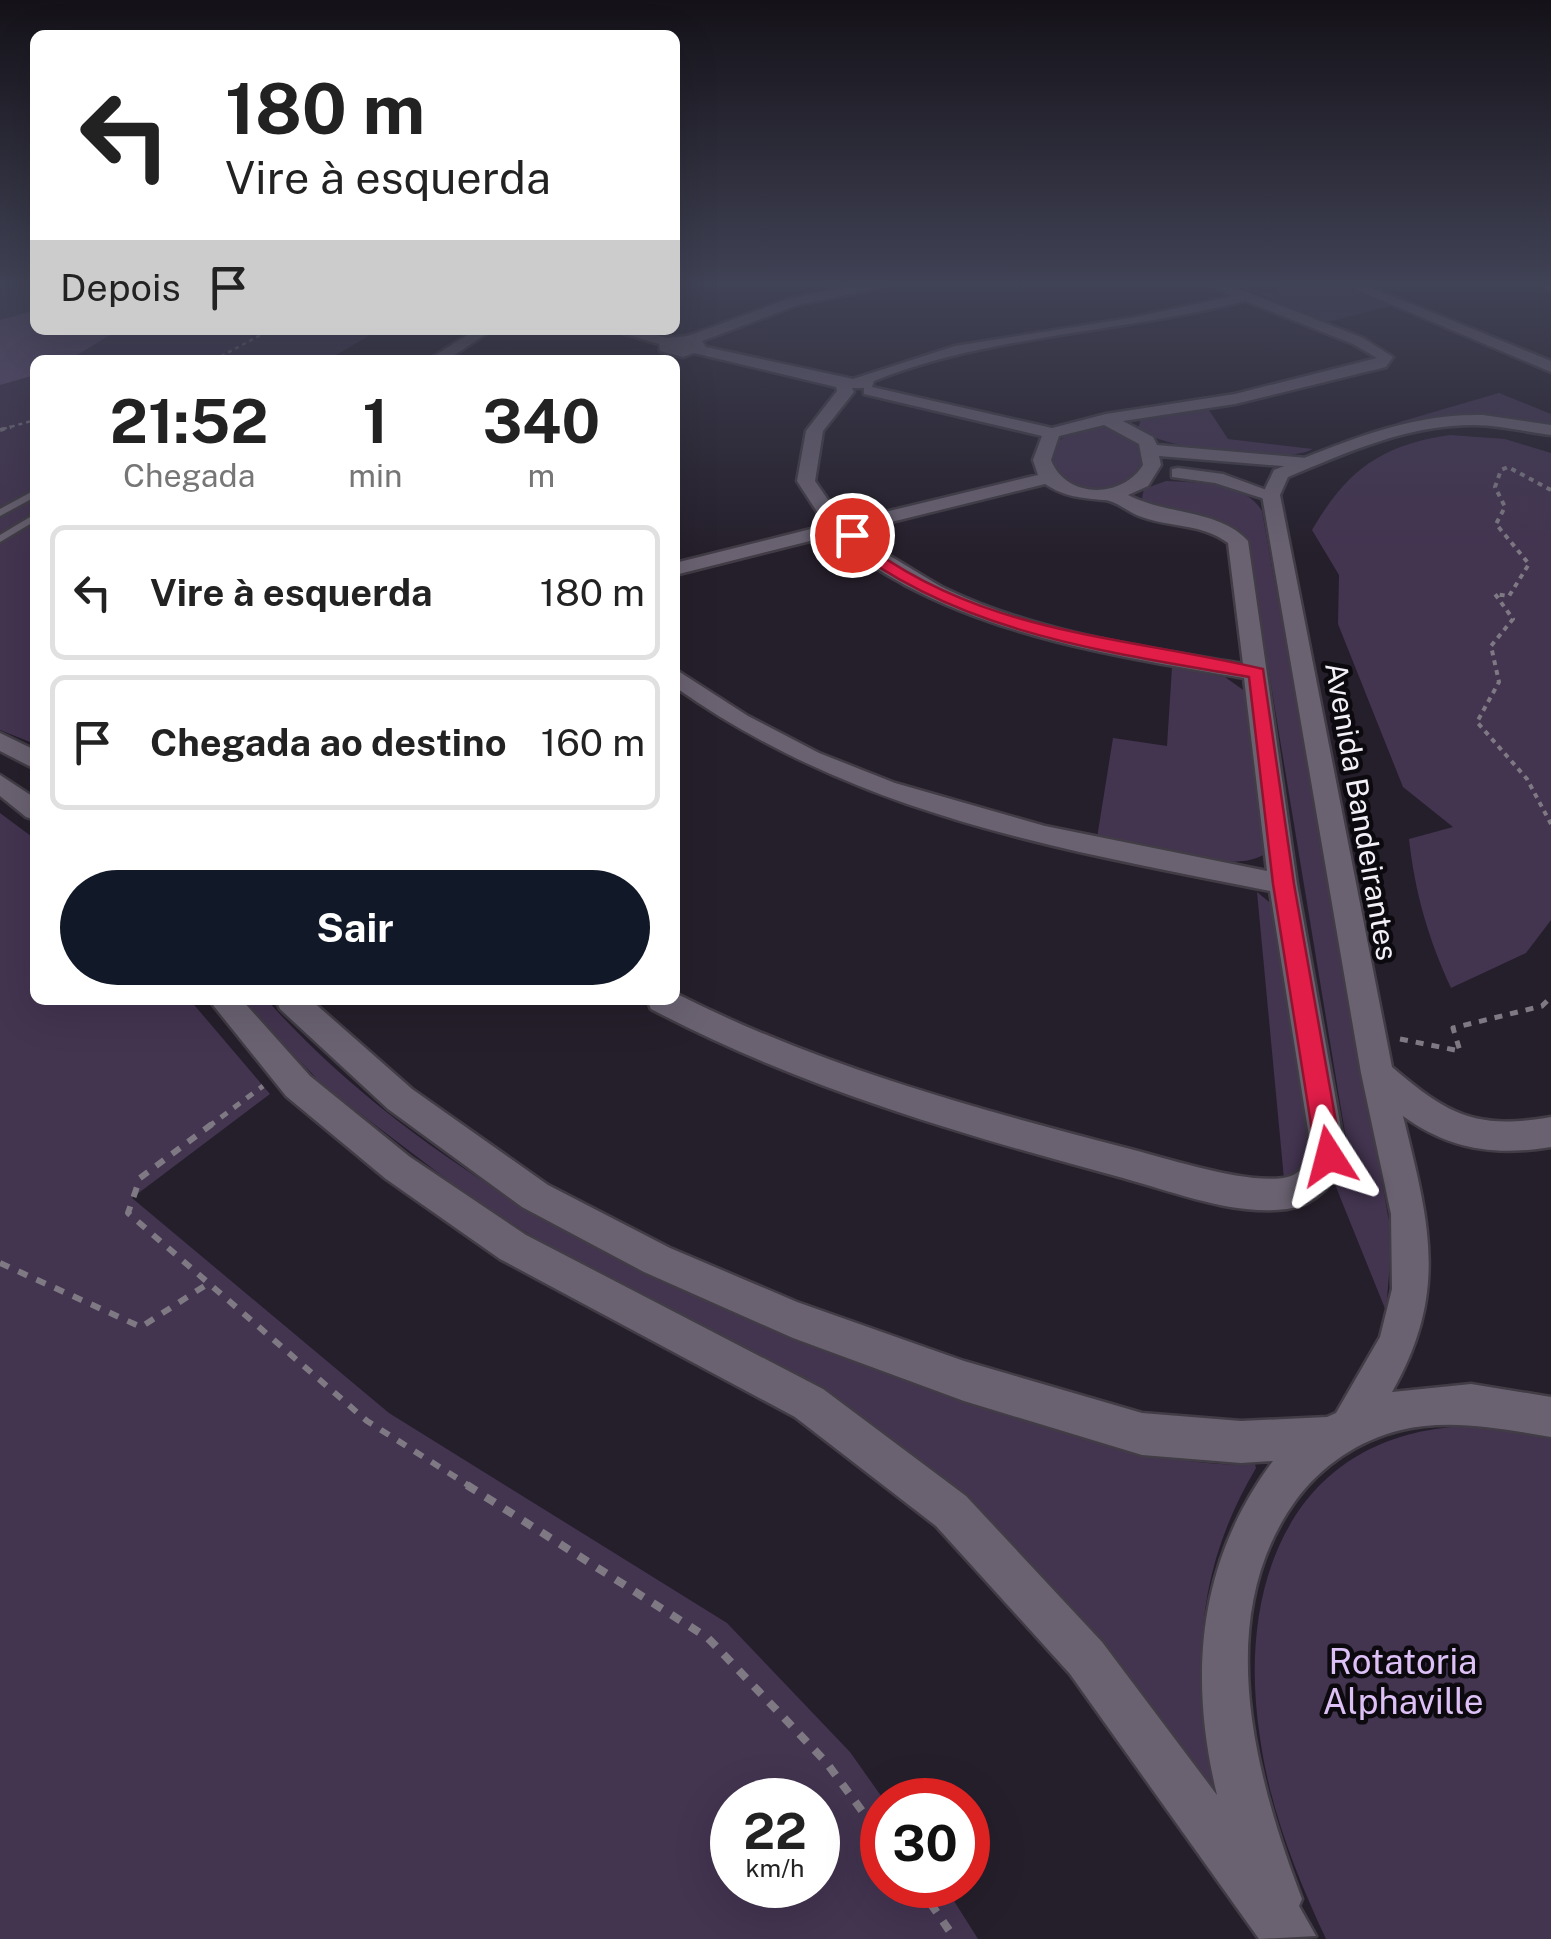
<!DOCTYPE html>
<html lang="pt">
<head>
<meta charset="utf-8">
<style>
  :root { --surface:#fff; --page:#f2f2f2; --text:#222; --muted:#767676; --line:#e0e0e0; --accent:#111827 }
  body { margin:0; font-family:"Public Sans",sans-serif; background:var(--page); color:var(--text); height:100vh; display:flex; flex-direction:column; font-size:38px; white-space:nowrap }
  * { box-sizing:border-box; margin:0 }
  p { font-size:32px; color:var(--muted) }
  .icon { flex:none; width:55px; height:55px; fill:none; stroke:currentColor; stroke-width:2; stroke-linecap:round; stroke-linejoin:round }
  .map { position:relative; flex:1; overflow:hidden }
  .panel { position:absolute; left:30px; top:355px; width:650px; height:650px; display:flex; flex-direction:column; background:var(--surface); border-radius:15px; box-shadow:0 10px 40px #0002 }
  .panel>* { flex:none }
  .hud { position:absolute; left:30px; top:30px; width:650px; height:305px; border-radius:15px; box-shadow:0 10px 40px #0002; background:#fff; color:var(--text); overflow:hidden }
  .speed { position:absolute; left:710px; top:1778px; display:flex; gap:20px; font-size:50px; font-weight:700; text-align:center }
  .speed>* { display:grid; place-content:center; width:130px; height:130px; border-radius:50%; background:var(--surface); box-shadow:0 10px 40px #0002; line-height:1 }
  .speed small { font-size:25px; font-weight:400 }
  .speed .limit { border:15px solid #d22; background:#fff; color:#111 }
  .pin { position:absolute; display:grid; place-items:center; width:85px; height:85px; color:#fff; margin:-42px; border:5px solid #fff; border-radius:50%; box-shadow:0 2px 10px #0007 }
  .me { position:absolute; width:110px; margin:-55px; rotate:351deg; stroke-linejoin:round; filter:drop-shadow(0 0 8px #0008) }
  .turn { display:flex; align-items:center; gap:35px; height:210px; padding:0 30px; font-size:45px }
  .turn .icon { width:130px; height:130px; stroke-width:2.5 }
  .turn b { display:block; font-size:70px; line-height:85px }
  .then { display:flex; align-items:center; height:95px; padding:0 30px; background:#0003; gap:20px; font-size:38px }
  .eta { display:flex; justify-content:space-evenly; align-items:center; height:170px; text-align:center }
  .eta b { font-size:60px; font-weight:700; line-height:70px }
  .cta { display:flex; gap:20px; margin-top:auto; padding:20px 30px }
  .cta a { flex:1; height:115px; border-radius:60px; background:var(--accent); color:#fff; font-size:40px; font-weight:700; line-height:115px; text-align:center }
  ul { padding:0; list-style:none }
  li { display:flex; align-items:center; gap:30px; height:135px; margin:0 20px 15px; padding:0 10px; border:5px solid var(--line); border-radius:15px }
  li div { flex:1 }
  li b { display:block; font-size:38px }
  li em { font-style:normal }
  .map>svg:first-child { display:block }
  .green { fill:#433450; fill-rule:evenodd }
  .water { fill:#67517a }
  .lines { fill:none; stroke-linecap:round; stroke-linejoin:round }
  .service-casing { stroke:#413c45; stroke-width:5 }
  .minor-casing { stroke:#413c45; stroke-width:5 }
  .tertiary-casing { stroke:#413c45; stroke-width:5 }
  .path-far4 { stroke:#7e7983; stroke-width:2.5; stroke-dasharray:4 4; stroke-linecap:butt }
  .path-far3 { stroke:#7e7983; stroke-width:4; stroke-dasharray:5 5; stroke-linecap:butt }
  .path-far2 { stroke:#7e7983; stroke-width:5; stroke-dasharray:8 8; stroke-linecap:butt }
  .path-far1 { stroke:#7e7983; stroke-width:6; stroke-dasharray:10 10; stroke-linecap:butt }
  .path { stroke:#7e7983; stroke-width:8; stroke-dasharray:11 11; stroke-linecap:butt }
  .service { fill:#6a6271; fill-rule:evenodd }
  .minor { fill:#6a6271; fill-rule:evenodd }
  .tertiary { fill:#6a6271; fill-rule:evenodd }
  .route { fill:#e11d48; stroke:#92132f; stroke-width:2.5 }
  .labels { text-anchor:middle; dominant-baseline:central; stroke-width:9; stroke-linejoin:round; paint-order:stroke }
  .street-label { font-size:30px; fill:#f4f0f8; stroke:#0d0a0f }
  .near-park-label { font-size:35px; fill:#dcc0f6; stroke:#0d0a0f }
</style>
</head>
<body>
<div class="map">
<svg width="1551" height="1939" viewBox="0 0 1551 1939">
  <rect width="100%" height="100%" fill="#251f2b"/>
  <!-- green -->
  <g class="green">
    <path d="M0 283H35V330H378L328 360H35V744L0 730Z"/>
    <path d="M1294 283H1341L1390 306 1328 322 1242 287 1270 293Z"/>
    <path d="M1499 393 1551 414V425L1466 415 1396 423Z"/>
    <path d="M1207 407 1228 439 1313 449C1286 465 1162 449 1138 429L1141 418Z"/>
    <path d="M1092 426C1117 427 1149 439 1140 469 1096 528 996 448 1092 426Z"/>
    <path d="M1450 435 1505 439 1551 453V920L1526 953 1451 988C1428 938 1415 893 1409 839L1453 827 1403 787 1338 624 1339 575 1312 530C1347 470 1381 445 1450 435Z"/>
    <path d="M1166 481C1195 482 1247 483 1262 511L1392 1238 1386 1311 1336 1187 1347 1155 1346 1139 1248 546C1226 515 1182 512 1147 504L1142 498 1144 489Z"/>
    <path d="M1172 667 1225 677 1246 692 1266 853C1236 877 1134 845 1097 838L1113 738 1167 746Z"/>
    <path d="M0 813 35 839V1000H190L270 1094 132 1198 389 1413 727 1623 850 1752 884 1800 882 1885H944L978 1939H0ZM732 1800H818V1885H732Z"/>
    <path d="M1257 892 1274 906 1307 1118 1308 1146 1301 1168 1284 1179Z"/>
    <path d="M241 1000H267C453 1209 763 1341 1026 1419 1103 1442 1174 1468 1255 1464L1256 1468C1191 1578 1193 1674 1217 1797L1077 1616 836 1400 762 1357 566 1257 470 1197 325 1087Z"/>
    <path d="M1467 1426 1551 1438V1939H1326C1296 1875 1270 1809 1260 1738 1236 1583 1292 1433 1467 1426Z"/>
  </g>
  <!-- water -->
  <path class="water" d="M35 310V330H118L69 360H35V375L0 385V320Z"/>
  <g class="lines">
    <!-- service casing -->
    <g class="service-casing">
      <g id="service">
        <path d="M35 490V497L0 516V509Z"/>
        <path d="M35 514V521L0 542V535Z"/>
      </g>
    </g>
    <!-- minor casing -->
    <g class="minor-casing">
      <g id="minor">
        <path d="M863 283H905L798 305 702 341 706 347 853 379 955 346 1136 317 1232 296 1205 283H1224L1363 338 1393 357 1386 367 1235 404 1123 421 1153 437 1157 445 1307 458 1316 463 1307 468 1159 456 1161 465 1148 486 1128 495C1166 515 1219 509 1248 541L1297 884 1346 1156C1334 1183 1319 1204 1287 1209 1233 1216 1174 1192 1123 1178 960 1134 801 1088 651 1009L647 1000H675V993C821 1067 976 1109 1134 1150 1169 1159 1258 1188 1291 1176 1300 1173 1306 1163 1312 1155L1270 891C1058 849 856 815 675 687V669L748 716 819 753 895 783 1045 826 1267 871 1244 678C1129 658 1010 641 905 585 882 572 854 557 836 537L839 533C854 530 925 579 946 589 1038 633 1143 647 1243 664L1228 543C1201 523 1170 528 1139 516 1128 512 1115 500 1104 500 1081 498 1065 497 1045 484L855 531 848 529V521L1038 475 1033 460 1042 436 864 394V388H852L854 392 823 431 815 481 842 520 832 526 825 524 797 481 806 431 837 391 836 387 694 353 683 357 660 351 659 344 612 330H637L667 338 688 336 788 299ZM1245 301 1353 344 1377 358 1235 394 1106 414 1052 428 872 387 874 381C991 334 1122 333 1245 301ZM1104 425 1139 444 1143 465C1122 499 1066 499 1051 460L1059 436Z"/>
        <path d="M1341 283H1360L1551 361V372Z"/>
        <path d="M1534 283H1551V291Z"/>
        <path d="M475 330H492L447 360H428Z"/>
        <path d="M1178 468 1223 474 1280 495 1271 501 1215 483 1172 477V469Z"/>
        <path d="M823 526 833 532 830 536 675 575V563Z"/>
      </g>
    </g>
    <!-- tertiary casing -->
    <g class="tertiary-casing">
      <g id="tertiary">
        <path d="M1483 415 1551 425V435C1525 432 1500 425 1474 425 1407 425 1348 452 1288 477L1280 495 1392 1067C1448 1115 1476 1130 1551 1117V1147C1495 1156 1450 1150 1403 1116 1429 1222 1449 1292 1392 1392L1471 1384 1551 1397V1437C1502 1429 1450 1418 1401 1430 1359 1440 1321 1466 1296 1500 1211 1617 1255 1776 1302 1899L1299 1906 1316 1936 1259 1939 1070 1674 936 1526 795 1417 500 1259 386 1179 286 1096 209 1000H242L310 1076 410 1157 526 1235 823 1389 966 1496 1102 1642 1217 1795C1188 1676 1198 1561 1273 1461L1241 1463 1142 1455 964 1401 793 1338 644 1272 522 1207 388 1109 280 1009 276 1000H311L412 1089 548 1185 670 1248 797 1302 964 1361 1142 1413 1241 1421 1327 1417 1336 1413 1380 1337 1392 1289 1391 1214 1361 1073 1262 495 1274 470C1342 443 1408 413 1483 415Z"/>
        <path d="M0 733 35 750V769L0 751Z"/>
        <path d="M0 775 35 798V820L26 817 0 796Z"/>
      </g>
    </g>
    <!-- path-far4 -->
    <g class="path-far4">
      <path d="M214 360 270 330"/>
      <path d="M3 429 35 420"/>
    </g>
    <!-- path-far3 -->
    <g class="path-far3">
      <path d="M0 430 11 427"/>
      <path d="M1551 490 1508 467 1501 470 1495 487 1505 507 1496 524 1529 564 1509 596 1495 594 1513 619 1491 646 1499 682 1477 722 1527 779 1551 824"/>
    </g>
    <!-- path-far2 -->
    <g class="path-far2">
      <path d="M1400 1039 1460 1051 1453 1028 1542 1006 1551 997"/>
      <path d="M208 1127 263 1086"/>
    </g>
    <!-- path-far1 -->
    <g class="path-far1">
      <path d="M212 1124 140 1178 128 1213 367 1421 471 1487"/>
      <path d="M0 1263 141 1327 209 1283"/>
    </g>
    <!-- path -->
    <g class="path">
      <path d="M467 1485 708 1638 826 1762 882 1838"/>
      <path d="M918 1885 955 1939"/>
    </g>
    <!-- service -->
    <use href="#service" class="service"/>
    <!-- minor -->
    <use href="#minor" class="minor"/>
    <!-- tertiary -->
    <use href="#tertiary" class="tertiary"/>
  </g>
  <!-- sky -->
  <linearGradient id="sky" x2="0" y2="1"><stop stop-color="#141118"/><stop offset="0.51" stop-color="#404255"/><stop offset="1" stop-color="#404255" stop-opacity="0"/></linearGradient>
  <rect width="1551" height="555" fill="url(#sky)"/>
  <!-- route -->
  <path class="route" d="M846 532H857V538C978 634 1119 635 1263 669L1294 884 1342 1156 1338 1165 1329 1168 1320 1165 1316 1156 1273 884 1249 677C1106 652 957 633 841 540L839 537Z"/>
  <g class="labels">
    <!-- street labels -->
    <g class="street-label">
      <text transform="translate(1362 811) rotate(80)">Avenida Bandeirantes</text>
    </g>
    <!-- near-park labels -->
    <g class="near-park-label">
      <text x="1403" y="1661">Rotatoria<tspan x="1403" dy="40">Alphaville</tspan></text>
    </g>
  </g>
</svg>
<div class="speed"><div>22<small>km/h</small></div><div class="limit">30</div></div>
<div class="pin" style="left:852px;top:535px;background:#d93025"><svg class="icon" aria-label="arrive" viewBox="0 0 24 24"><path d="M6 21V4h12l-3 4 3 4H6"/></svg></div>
<svg class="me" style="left:1329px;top:1156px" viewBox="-20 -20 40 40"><path d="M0-17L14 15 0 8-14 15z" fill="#e11d48" stroke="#fff" stroke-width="4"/></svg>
<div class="hud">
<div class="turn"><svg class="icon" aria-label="left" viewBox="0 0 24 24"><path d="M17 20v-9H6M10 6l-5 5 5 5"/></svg><div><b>180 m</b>Vire à esquerda</div></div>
<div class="then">Depois<svg class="icon" aria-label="arrive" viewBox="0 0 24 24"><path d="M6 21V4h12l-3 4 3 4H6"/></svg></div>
</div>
<section class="panel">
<div class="eta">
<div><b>21:52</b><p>Chegada</p></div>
<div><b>1</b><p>min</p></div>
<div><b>340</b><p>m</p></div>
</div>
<ul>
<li><svg class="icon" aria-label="left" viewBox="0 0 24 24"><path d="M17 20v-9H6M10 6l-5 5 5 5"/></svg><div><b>Vire à esquerda</b></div><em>180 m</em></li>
<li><svg class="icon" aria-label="arrive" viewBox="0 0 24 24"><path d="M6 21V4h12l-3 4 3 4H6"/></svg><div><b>Chegada ao destino</b></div><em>160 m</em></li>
</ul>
<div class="cta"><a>Sair</a></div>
</section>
</div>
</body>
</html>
